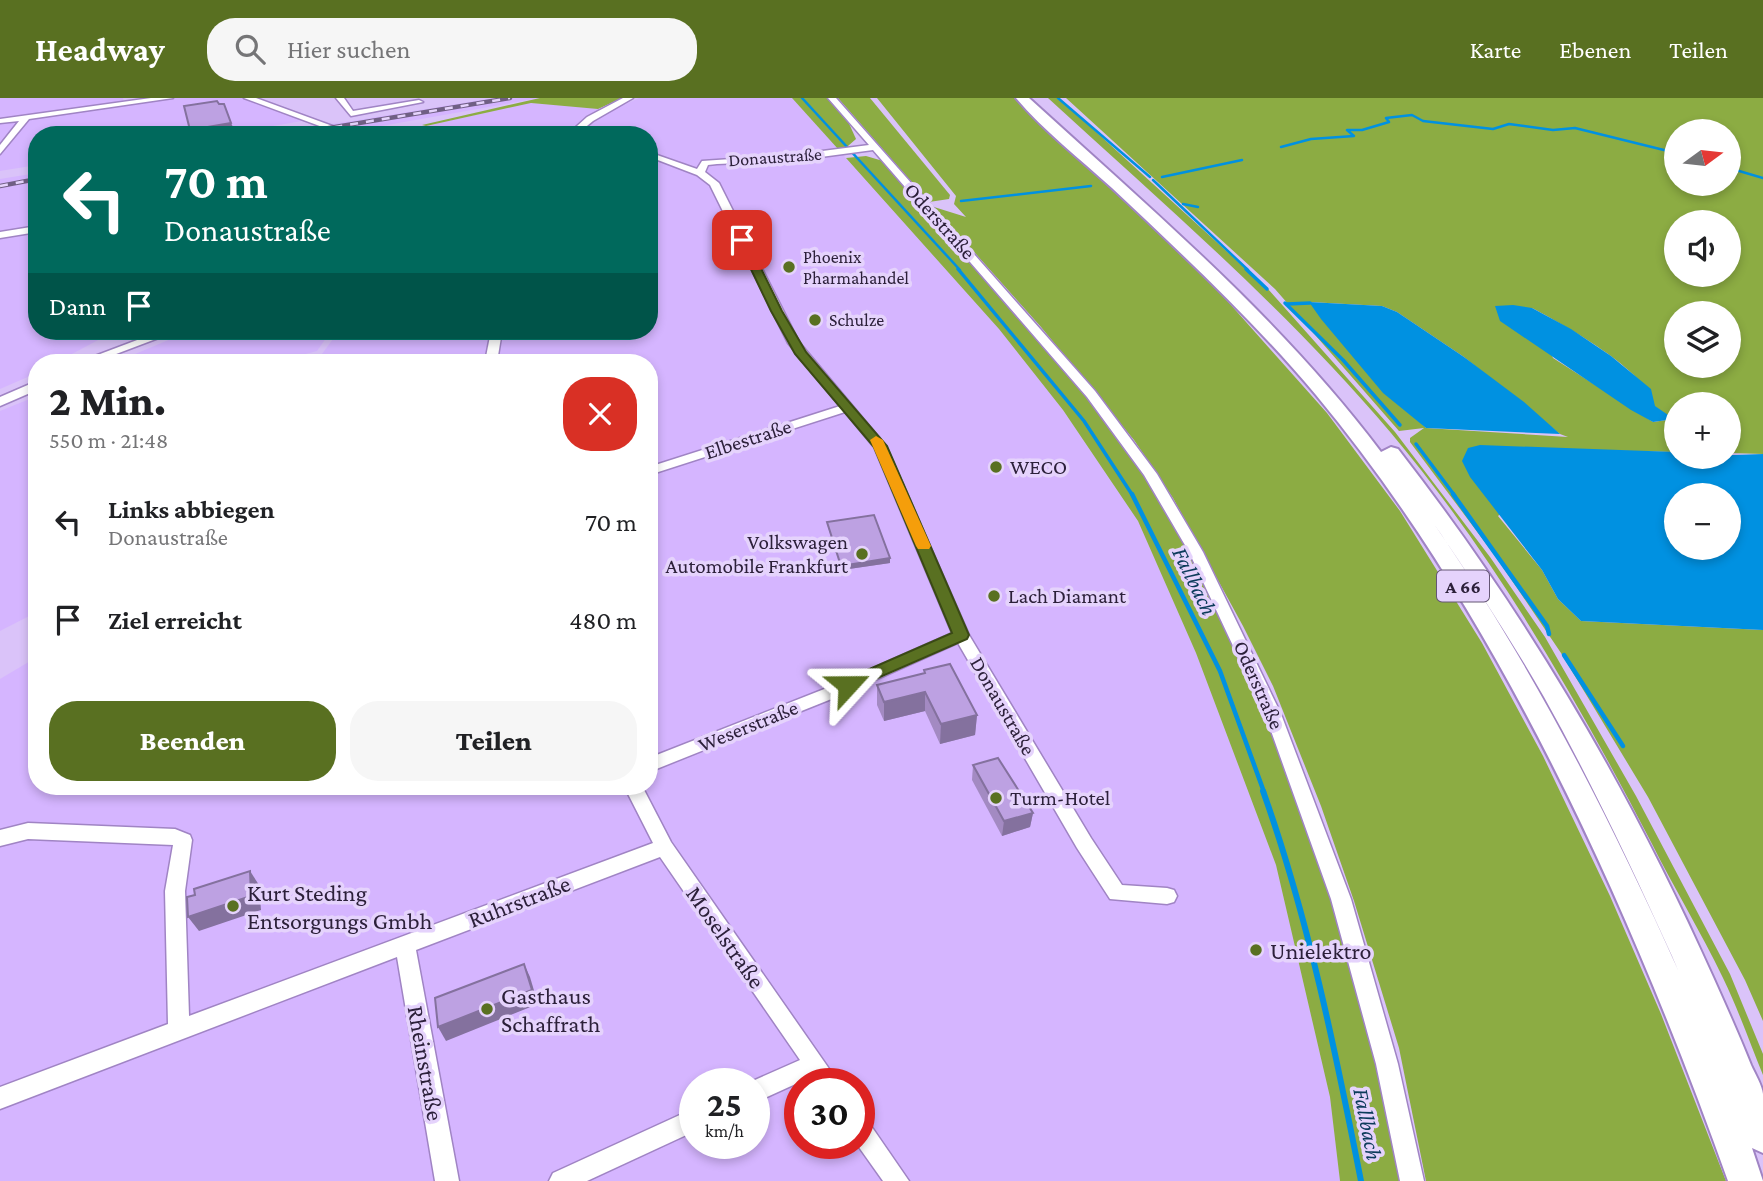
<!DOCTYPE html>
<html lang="de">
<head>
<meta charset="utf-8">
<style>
  :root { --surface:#fff; --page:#f6f6f6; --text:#202124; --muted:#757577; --accent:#597021 }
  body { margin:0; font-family:"Crimson Pro",serif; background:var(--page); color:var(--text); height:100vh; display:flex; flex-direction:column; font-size:26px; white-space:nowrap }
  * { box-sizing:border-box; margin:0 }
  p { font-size:23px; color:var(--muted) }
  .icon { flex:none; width:38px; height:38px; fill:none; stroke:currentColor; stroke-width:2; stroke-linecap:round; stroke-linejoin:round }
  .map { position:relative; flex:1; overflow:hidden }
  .drawer { position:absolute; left:28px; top:256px; width:630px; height:441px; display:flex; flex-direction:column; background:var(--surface); border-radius:28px; box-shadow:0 4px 10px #0003 }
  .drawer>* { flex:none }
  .banner { position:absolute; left:28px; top:28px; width:630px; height:214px; border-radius:28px; box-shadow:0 4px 10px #0003; background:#00695c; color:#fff; overflow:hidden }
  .needle { width:46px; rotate:75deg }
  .buttons { position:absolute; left:1664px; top:21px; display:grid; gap:14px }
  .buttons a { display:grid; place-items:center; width:77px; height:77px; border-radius:50%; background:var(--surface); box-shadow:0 4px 10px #0003; font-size:35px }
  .speed { position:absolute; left:679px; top:970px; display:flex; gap:14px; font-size:35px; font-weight:700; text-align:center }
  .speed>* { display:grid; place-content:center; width:91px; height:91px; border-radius:50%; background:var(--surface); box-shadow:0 4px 10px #0003; line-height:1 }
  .speed small { font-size:18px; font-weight:400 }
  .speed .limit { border:10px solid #d22; background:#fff; color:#111 }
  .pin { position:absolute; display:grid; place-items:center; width:60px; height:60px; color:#fff; margin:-30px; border-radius:14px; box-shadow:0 4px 10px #0006 }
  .me { position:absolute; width:77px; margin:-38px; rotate:66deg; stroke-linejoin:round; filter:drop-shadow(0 0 5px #0008) }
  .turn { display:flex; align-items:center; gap:24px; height:147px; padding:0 21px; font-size:32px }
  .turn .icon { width:91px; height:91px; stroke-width:2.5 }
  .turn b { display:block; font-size:49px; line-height:60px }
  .then { display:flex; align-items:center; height:66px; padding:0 21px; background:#0003; gap:14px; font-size:26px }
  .round { display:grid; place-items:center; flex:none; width:74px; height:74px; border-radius:28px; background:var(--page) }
  .head { display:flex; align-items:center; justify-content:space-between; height:119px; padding:0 21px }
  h1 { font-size:42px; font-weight:800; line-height:52px }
  .action { display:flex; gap:14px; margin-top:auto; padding:14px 21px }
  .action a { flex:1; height:80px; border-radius:28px; background:var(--accent); color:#fff; font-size:28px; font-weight:800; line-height:80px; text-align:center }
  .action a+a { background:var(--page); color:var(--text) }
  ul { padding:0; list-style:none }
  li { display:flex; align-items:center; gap:21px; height:98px; padding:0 21px }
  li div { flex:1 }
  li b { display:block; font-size:26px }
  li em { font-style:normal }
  header { display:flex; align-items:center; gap:42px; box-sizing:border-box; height:98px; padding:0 35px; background:var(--accent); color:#fff }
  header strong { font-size:33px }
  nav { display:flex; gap:38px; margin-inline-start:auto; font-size:24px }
  .search { width:490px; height:63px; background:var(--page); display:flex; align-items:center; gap:18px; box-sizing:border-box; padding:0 24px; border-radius:28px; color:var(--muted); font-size:26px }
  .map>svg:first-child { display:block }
  .built { fill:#d5b5ff; fill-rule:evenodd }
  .green { fill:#8cac43; fill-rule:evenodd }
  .water { fill:#0091e1; fill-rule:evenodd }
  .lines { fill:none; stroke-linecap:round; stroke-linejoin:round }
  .stream-far3 { stroke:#0091e1; stroke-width:2.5 }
  .stream-far2 { stroke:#0091e1; stroke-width:3.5 }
  .stream-far1 { stroke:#0091e1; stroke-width:4.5 }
  .stream { stroke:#0091e1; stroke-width:6 }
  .minor-casing { stroke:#a084c4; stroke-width:3 }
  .highway-casing { stroke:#a084c4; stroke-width:4 }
  .minor { fill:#fff; fill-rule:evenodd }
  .highway { fill:#fff; fill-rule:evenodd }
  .rail-casing { stroke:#705f84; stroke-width:4.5 }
  .rail { stroke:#e5d3fc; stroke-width:2.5; stroke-dasharray:8; stroke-linecap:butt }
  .wall { fill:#a38ac2 }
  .shaded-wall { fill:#84719e }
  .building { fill:#bda1e2; stroke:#84719e; stroke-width:2 }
  .route { fill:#597021; stroke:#3a4915; stroke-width:2 }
  .slow { fill:#f59e0b }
  .poi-dot { fill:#597021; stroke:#e5d3fc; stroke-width:2.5 }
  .labels { text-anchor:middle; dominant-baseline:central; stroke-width:7; stroke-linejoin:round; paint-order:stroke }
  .far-street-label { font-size:18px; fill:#2c203a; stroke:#e5d3fc }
  .far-poi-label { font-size:18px; fill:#2c203a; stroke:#e5d3fc; text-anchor:start }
  .shield { fill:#e5d3fc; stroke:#645674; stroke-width:2 }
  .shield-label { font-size:19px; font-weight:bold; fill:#2c203a }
  .street-label { font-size:21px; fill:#2c203a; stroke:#e5d3fc }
  .poi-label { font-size:21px; fill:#2c203a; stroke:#e5d3fc; text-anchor:start }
  .water-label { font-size:23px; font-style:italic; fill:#0c3b5b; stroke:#e5d3fc }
  .near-poi-label { font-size:24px; fill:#2c203a; stroke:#e5d3fc; text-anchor:start }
  .near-street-label { font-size:24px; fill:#2c203a; stroke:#e5d3fc }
</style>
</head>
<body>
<header>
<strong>Headway</strong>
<div class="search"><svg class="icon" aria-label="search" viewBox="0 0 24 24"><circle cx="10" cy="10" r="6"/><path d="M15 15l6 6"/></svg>Hier suchen</div>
<nav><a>Karte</a><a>Ebenen</a><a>Teilen</a></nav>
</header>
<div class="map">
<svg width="1763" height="1083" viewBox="0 0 1763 1083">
  <rect width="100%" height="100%" fill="#dac3f9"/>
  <!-- built -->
  <g class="built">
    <path d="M0 0H123L124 7 176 0H245L308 22 221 37H37V67L0 73Z"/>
    <path d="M494 0H539L342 35 347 37H266Z"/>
    <path d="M639 0H792L999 231 1063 312 1138 423 1196 555 1276 767 1330 999 1340 1083H0V581L37 559V688H649V264H316L339 233H649V37H402L426 28 531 5 613 12ZM695 985H754V1045H695ZM800 985H859V1045H800Z"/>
    <path d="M37 75V233H115L57 264H37V275L0 291V81Z"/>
    <path d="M190 233H331L317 253 275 264H116Z"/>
    <path d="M37 298V514L0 533V313Z"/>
  </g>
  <!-- green -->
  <g class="green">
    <path d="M540 0H622L598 11 531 5 426 28 422 27Z"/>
    <path d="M792 0H829L847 21 856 41 848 48 838 51Z"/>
    <path d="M838 0H870L950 97 949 101 929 104Z"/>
    <path d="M877 0H1015L1215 189 1327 315 1400 413 1482 545 1543 658 1610 798 1661 916 1726 1083H1426L1399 950 1354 803 1321 708 1273 588 1243 528 1173 400 1134 342 1041 229 934 109 966 119 954 106 956 98Z"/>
    <path d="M1048 0H1059L1268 191 1395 334 1490 459 1545 539 1636 698 1730 876 1763 956V977C1750 945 1738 911 1723 880 1701 834 1674 790 1651 744 1576 600 1496 460 1391 335 1287 212 1166 108 1048 0Z"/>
    <path d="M1066 0H1763V356L1729 355V306H1676V354L1582 352 1498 418 1542 472 1558 501 1581 523 1763 532V923L1745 882 1648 699 1561 555 1496 459 1410 344V340L1424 330 1399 333 1275 191ZM1676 33H1729V86H1676ZM1676 124H1729V177H1676ZM1310 204 1382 208 1397 214 1464 259 1560 336 1568 339 1426 330ZM1532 210C1562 226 1649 273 1654 308L1673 321 1653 324 1553 260ZM1676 215H1729V268H1676Z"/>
    <path d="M866 58 883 63 1104 318 1161 401 1192 455 1268 619 1289 674 1356 875 1404 1083H1340L1330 999 1276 767 1196 555 1138 423 1063 312 999 231 846 60Z"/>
  </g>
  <!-- water -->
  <g class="water">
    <path d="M1309 204 1382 208 1397 214 1464 259 1524 304 1560 336 1426 330 1383 295 1321 221Z"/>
    <path d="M1513 207 1532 210 1571 231 1611 258 1651 291 1655 308 1674 321 1653 324 1631 312 1500 223 1495 208Z"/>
    <path d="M1480 347 1676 354V359L1763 356V532L1581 523 1558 501 1542 472 1470 379 1462 363 1468 350ZM1676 397H1729V450H1676Z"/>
  </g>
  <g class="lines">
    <!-- stream-far3 -->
    <g class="stream-far3">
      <path d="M802 0 960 172"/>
      <path d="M1058 0 1150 79"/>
      <path d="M1281 49 1311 41 1354 38 1347 32H1362L1389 24 1386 20 1412 17 1423 23 1493 31 1509 26 1553 32 1575 30 1676 55"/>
      <path d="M1729 70 1763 80"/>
      <path d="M1162 79 1242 62"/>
      <path d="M1153 82 1248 172"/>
      <path d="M961 103 1091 88"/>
      <path d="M1183 106 1198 109"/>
    </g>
    <!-- stream-far2 -->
    <g class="stream-far2">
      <path d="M958 171 1084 323 1133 398"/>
      <path d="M1246 171 1267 191"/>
      <path d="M1285 205 1343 262 1400 327"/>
      <path d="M1287 206 1310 205"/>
      <path d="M1416 346 1455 398"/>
    </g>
    <!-- stream-far1 -->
    <g class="stream-far1">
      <path d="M1132 396 1220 573 1264 694"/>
      <path d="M1453 396 1547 528 1549 536"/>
      <path d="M1564 557 1623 648"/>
    </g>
    <!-- stream -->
    <path class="stream" d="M1263 693C1308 819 1335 951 1361 1083"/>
    <!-- minor casing -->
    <g class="minor-casing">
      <g id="minor">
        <path d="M151 0H173L29 21 0 56V47L19 23 0 25V21Z"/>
        <path d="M244 0H256L357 37H344Z"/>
        <path d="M336 0H344L353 13 419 2 423 4 351 18Z"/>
        <path d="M623 0H633L593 23 576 37H567L587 19Z"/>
        <path d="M828 0H836L1095 293 1157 376 1203 454 1281 616 1351 801 1398 966 1424 1083H1400L1376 966 1331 801 1265 616 1189 454 1144 377 1087 299 873 52 791 63 717 66 708 67 705 74 719 85 799 244 886 348 969 537 1091 740 1122 787 1167 790 1174 792 1177 798 1174 804 1167 806 1110 801 1077 750 958 545 844 596 649 674V660L832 588 952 535 874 349 845 314 649 377V369L840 308 788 245 710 87 697 77 650 59 657 57 697 71 702 63 791 57 869 47Z"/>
        <path d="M37 128V134L0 140V134Z"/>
        <path d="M161 233H177L95 264H79Z"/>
        <path d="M491 233H502L497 264H485Z"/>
        <path d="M37 283V292L0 308V299Z"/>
        <path d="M624 688H642L671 744 839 985H815L811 979 754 1005V985H748L800 962 660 759 416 852 459 1083H435L397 859 0 1011V989L168 926 165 793 173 747 28 741 0 748V732L28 725 175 731 190 737 192 742 185 793 189 918 653 745Z"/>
        <path d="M695 1010V1033L587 1083H549L553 1075Z"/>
        <path d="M859 1019 867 1022 909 1083H883L856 1045H859Z"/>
      </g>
    </g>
    <!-- highway casing -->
    <g class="highway-casing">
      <path id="highway" d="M1016 0H1029C1152 112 1281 221 1381 354L1391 349 1398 351C1527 517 1627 687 1713 879 1726 908 1739 937 1751 967 1755 976 1762 987 1763 996 1763 1015 1763 1036 1763 1055L1752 1050 1763 1083H1728C1632 814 1500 518 1316 297 1254 223 1182 156 1112 90 1080 61 1044 33 1016 0ZM1434 426 1441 436C1477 490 1512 543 1544 599 1591 683 1632 770 1672 858L1678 872C1609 718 1531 565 1434 426Z"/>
    </g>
    <!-- minor -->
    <use href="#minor" class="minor"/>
    <!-- highway -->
    <use href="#highway" class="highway"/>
    <!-- rail casing -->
    <g class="rail-casing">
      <g id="rail">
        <path d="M287 37 510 0"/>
        <path d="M0 88 37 81"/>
      </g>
    </g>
    <!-- rail -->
    <use href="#rail" class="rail"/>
  </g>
  <!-- wall -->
  <g class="wall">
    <path d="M827 424 890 460V465L842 472 828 429Z"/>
    <path d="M924 572 977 617 975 637 940 646 925 613 884 623 877 607V587L924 576Z"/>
    <path d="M973 667 1033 715 1030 729 1002 738 972 682Z"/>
  </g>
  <!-- shaded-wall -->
  <g class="shaded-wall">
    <path d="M231 25 233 29 192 36 190 32Z"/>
    <path d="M890 460V465L842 472 841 468Z"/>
    <path d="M925 594V613L884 623V604Z"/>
    <path d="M977 617 975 637 940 646 941 626Z"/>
    <path d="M1033 715 1030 729 1002 738 1004 723Z"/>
    <path d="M250 773 259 787 261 812 199 833 188 819Z"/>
    <path d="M524 866 530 879 538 906 446 943 438 929Z"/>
  </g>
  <!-- building -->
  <g class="building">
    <path d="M217 3 219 6H224L231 25 190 32 184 8Z"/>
    <path d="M384 260 385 264H366Z"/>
    <path d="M874 417 890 460 841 468 827 424Z"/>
    <path d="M950 566 977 617 941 626 925 594 884 604 877 587 925 575 924 572Z"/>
    <path d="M998 660 1033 715 1004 723 973 667Z"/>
    <path d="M250 773 251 798 188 819 187 799 195 797 194 791Z"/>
    <path d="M524 866 532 892 438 929 435 900Z"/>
  </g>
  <!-- route -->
  <path class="route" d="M742 139 747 142 782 213 806 254 887 348 969 537 967 541 848 593 842 591 839 587 842 583 952 535 874 349 795 256 771 213 737 142Z"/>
  <!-- slow -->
  <path class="slow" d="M876 338 883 342 931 448 929 451H918L916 448 870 342Z"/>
  <!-- markers -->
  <g class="poi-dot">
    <circle cx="789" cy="169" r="7"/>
    <circle cx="815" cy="222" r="7"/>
    <circle cx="996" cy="369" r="7"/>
    <circle cx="862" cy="456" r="7"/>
    <circle cx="994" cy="498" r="7"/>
    <circle cx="996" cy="700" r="7"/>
    <circle cx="233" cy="808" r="7"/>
    <circle cx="1256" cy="852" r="7"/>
    <circle cx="487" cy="911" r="7"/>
  </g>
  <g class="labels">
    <!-- far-street labels -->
    <g class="far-street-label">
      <text transform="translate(775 59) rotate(-4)">Donaustraße</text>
    </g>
    <!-- far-poi labels -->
    <g class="far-poi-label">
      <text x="803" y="159">Phoenix<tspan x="803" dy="21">Pharmahandel</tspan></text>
      <text x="829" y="222">Schulze</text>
    </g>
    <!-- shield labels -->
    <rect class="shield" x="1437" y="472.5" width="52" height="31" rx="5"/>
    <g class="shield-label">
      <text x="1463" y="488">A 66</text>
    </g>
    <!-- street labels -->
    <g class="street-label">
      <text transform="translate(940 123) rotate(48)">Oderstraße</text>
      <text transform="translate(748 341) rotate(-18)">Elbestraße</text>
      <text transform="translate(1259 587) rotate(66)">Oderstraße</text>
      <text transform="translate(1003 608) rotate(60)">Donaustraße</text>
      <text transform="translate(748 628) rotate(-22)">Weserstraße</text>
    </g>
    <!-- poi labels -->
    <g class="poi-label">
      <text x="1010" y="369">WECO</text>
      <text x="848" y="444" text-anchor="end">Volkswagen<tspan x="848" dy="24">Automobile Frankfurt</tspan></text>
      <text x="1008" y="498">Lach Diamant</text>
      <text x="1010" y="700">Turm-Hotel</text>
    </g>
    <!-- water labels -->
    <g class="water-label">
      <text transform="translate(1195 483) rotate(64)">Fallbach</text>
      <text transform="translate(1368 1026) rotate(79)">Fallbach</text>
    </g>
    <!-- near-poi labels -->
    <g class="near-poi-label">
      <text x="247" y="794">Kurt Steding<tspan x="247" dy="28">Entsorgungs Gmbh</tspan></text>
      <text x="1270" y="852">Unielektro</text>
      <text x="501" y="897">Gasthaus<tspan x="501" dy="28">Schaffrath</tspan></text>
    </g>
    <!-- near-street labels -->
    <g class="near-street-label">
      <text transform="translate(519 803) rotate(-21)">Ruhrstraße</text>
      <text transform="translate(726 839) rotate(55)">Moselstraße</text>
      <text transform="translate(426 965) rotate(80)">Rheinstraße</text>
    </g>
  </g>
</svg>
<div class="buttons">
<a><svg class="needle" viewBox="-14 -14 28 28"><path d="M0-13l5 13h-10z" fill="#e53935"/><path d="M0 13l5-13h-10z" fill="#757577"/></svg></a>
<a><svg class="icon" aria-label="sound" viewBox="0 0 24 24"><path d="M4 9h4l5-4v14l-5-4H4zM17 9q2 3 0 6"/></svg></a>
<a><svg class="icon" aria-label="layers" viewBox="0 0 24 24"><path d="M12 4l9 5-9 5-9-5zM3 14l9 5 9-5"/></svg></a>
<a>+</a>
<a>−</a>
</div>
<div class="speed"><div>25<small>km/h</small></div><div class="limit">30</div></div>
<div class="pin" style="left:742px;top:142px;background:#d93025"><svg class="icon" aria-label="arrive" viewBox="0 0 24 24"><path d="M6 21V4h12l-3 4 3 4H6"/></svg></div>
<svg class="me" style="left:848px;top:587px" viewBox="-20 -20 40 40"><path d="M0-17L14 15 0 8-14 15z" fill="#597021" stroke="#fff" stroke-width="4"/></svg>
<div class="banner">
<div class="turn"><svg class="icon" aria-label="left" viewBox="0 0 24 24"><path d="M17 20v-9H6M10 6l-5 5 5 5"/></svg><div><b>70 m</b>Donaustraße</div></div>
<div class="then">Dann<svg class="icon" aria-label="arrive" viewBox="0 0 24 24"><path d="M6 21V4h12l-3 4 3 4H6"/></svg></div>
</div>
<section class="drawer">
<div class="head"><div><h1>2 Min.</h1><p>550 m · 21:48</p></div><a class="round" style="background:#d93025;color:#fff"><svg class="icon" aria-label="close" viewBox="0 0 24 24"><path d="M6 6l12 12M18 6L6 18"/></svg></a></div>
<ul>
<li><svg class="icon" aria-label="left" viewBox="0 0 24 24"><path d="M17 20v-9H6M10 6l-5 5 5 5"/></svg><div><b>Links abbiegen</b><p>Donaustraße</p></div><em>70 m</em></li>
<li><svg class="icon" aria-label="arrive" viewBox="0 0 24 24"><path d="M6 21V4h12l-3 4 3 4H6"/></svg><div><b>Ziel erreicht</b></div><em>480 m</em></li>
</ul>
<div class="action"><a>Beenden</a><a>Teilen</a></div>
</section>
</div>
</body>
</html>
